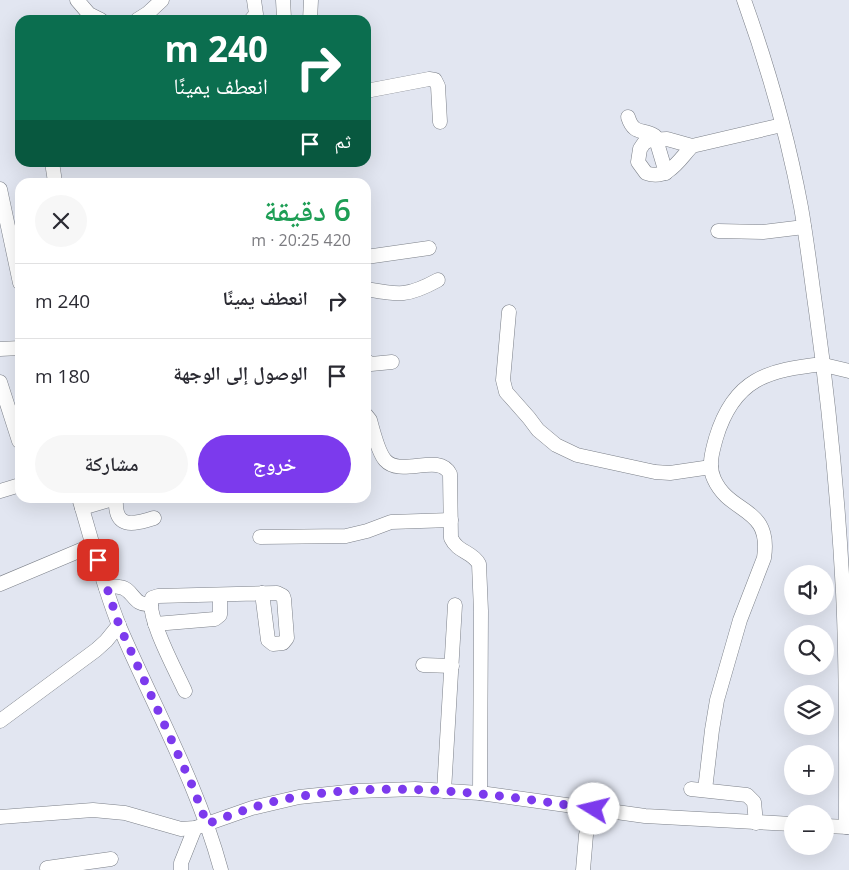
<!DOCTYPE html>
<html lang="ar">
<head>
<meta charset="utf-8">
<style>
  :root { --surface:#fff; --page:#f7f7f7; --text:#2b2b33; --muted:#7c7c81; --line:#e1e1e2; --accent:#7c3aed }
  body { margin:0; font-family:"Open Sans","Noto Naskh Arabic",sans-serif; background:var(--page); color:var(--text); direction:rtl; height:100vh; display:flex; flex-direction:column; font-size:19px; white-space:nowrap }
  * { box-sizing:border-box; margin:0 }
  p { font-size:16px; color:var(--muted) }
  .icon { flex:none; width:28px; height:28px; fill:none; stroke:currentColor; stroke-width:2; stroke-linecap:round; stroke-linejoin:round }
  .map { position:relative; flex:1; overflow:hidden; direction:ltr }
  .panel { position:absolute; left:15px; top:178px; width:356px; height:325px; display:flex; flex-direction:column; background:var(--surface); border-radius:15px; box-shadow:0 5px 20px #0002; direction:rtl }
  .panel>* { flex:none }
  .top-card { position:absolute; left:15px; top:15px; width:356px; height:152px; border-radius:15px; box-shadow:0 5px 20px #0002; direction:rtl; background:#0b6e4f; color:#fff; overflow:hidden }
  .tools { position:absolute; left:784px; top:565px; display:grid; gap:10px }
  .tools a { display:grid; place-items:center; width:50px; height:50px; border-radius:50%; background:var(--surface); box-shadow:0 5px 20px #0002; font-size:25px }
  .pin { position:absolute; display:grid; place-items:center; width:42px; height:42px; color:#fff; margin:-21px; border-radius:10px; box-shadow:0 2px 8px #0006 }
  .me { position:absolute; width:55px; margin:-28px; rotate:279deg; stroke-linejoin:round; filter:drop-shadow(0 0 4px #0008) }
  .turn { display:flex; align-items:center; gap:18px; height:105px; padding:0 20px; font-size:22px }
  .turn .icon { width:65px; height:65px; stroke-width:2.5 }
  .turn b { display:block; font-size:35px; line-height:42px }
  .then { display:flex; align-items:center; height:48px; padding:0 20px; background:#0003; gap:10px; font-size:19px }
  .round { display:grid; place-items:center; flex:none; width:52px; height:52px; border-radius:26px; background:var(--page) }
  .summary { display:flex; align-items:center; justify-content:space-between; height:85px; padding:0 20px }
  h1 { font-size:30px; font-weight:600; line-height:38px; color:#1e9e55 }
  .cta { display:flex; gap:10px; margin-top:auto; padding:10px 20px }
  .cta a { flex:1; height:58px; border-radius:30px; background:var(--accent); color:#fff; font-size:20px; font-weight:600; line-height:58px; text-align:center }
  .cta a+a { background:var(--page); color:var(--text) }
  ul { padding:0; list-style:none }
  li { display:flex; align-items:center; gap:15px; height:75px; padding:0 20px; border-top:1px solid var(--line) }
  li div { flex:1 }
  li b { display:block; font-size:19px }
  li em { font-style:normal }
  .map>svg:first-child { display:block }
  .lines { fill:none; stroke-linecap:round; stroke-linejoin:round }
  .minor-casing { stroke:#7c8089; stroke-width:15 }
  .minor { stroke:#fff; stroke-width:14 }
  .route { stroke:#7c3aed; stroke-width:9; stroke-dasharray:0 16.2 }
</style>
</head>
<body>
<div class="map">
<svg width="849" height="870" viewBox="0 0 849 870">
  <rect width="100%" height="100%" fill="#e2e6f1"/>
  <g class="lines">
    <!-- minor casing -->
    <g class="minor-casing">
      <g id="minor">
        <path d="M77 0 89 14 101 20"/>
        <path d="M283 0 284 18"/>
        <path d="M744 0C768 67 788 137 801 207 807 241 811 276 816 311 829 404 838 498 843 592 847 670 846 749 846 827"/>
        <path d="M137 20 148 13 162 0"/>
        <path d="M251 20 256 14 254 0"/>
        <path d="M310 20 311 0"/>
        <path d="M366 91 429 79 435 80 438 86 440 122"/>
        <path d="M628 117C634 136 643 128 655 136L666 173"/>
        <path d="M692 146C679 160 668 181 646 173L638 162 640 149 644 143 650 140 667 139 692 146 782 125"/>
        <path d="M52 162 55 182"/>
        <path d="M0 189 20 283"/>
        <path d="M718 231 763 232 804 227"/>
        <path d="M366 257 429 248"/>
        <path d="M366 289C399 295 407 297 438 280"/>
        <path d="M509 312 503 380 506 392 529 418 538 430 556 445 577 455 655 472 670 473 711 467"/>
        <path d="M0 349 20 348"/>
        <path d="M366 361 371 364 392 362"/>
        <path d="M824 365 849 371"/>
        <path d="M0 382 19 441"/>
        <path d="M366 415 370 420C373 431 378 452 385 460 401 478 439 452 450 474L451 538C458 553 472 551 479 564L481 611 480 793"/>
        <path d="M0 491 20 485"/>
        <path d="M79 498C92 541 103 586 120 628 155 709 198 785 221 870"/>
        <path d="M116 498C114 529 132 525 154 518"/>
        <path d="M82 508 116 498"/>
        <path d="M260 537 346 536 367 531 391 522 451 520"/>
        <path d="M0 584 93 545"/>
        <path d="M106 588C110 587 115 586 119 587 134 588 132 607 151 604"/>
        <path d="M155 624 215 619 220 615V595"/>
        <path d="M423 665 452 666"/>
        <path d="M185 691C177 673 145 615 152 598L158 596 277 593 283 596 284 599 287 638 283 643 273 644 268 640 262 593"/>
        <path d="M0 721 96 650 106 641 119 625"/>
        <path d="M691 789 747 795 754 802 756 823"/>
        <path d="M705 790 712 730 717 700 740 620 764 558C772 506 730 515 714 479 708 466 712 452 716 438 734 378 768 370 824 364"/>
        <path d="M444 791 455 605"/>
        <path d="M0 817 93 810 125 813 181 829 195 828 252 808 299 797 357 791 415 789 480 793 645 816 792 824"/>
        <path d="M825 826 849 827"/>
        <path d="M47 868 111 859"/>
        <path d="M181 870V863L195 828"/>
        <path d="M583 870 586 835 594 809"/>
      </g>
    </g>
    <!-- minor -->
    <use href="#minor" class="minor"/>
  </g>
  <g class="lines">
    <!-- route -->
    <path class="route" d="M98 560 119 625 192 785 207 824C230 815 252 807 276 801 381 778 489 793 594 809"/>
  </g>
</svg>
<div class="tools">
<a><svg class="icon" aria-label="sound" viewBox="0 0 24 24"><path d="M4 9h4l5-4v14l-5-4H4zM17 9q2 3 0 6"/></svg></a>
<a><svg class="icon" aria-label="search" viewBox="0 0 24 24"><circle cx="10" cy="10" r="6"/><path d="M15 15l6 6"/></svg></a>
<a><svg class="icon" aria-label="layers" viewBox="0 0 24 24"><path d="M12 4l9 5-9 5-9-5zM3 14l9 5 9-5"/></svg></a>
<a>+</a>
<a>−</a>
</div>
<div class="pin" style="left:98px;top:560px;background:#d93025"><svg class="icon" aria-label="arrive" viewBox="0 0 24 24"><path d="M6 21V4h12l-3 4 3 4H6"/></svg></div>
<svg class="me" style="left:594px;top:809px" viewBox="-20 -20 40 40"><circle r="19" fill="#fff"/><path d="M0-13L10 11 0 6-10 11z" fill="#7c3aed"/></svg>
<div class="top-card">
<div class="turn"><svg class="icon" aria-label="right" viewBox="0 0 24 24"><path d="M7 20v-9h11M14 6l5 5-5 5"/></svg><div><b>240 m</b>انعطف يمينًا</div></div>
<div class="then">ثم<svg class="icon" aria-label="arrive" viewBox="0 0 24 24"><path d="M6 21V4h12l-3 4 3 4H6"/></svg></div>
</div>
<section class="panel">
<div class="summary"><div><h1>6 دقيقة</h1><p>420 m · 20:25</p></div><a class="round"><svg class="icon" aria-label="close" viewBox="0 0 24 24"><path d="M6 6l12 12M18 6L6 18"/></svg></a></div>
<ul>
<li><svg class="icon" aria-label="right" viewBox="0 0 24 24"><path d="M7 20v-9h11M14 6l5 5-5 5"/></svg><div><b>انعطف يمينًا</b></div><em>240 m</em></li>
<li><svg class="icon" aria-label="arrive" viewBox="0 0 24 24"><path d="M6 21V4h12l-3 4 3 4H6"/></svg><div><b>الوصول إلى الوجهة</b></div><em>180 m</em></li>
</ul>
<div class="cta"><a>خروج</a><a>مشاركة</a></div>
</section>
</div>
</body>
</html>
